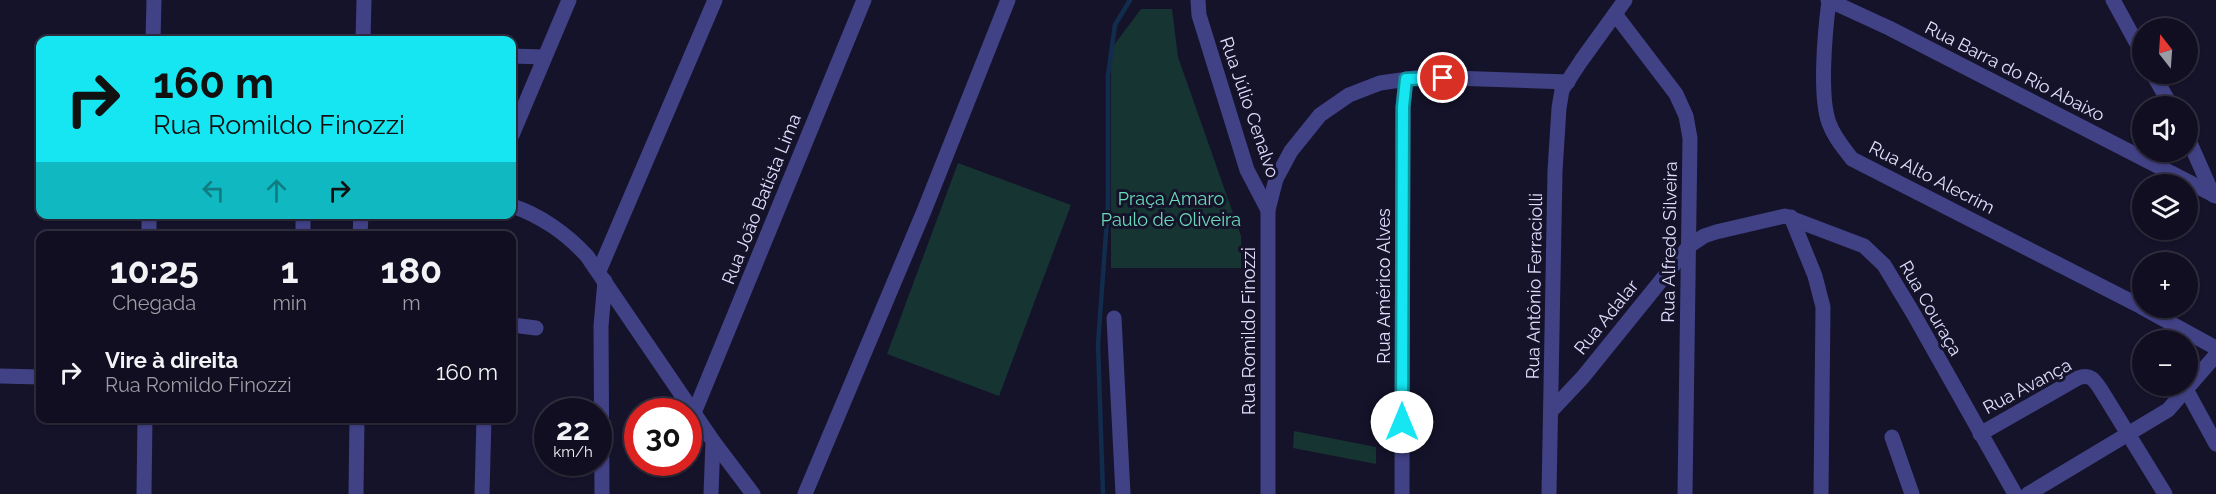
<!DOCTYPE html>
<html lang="pt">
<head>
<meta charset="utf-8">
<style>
  :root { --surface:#100e20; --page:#1e1c2d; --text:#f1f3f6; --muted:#9c9ca5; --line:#302e3e }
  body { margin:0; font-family:Raleway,sans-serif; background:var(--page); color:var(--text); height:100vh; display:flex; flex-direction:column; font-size:22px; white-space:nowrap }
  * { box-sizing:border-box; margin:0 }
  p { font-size:20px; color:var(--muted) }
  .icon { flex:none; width:33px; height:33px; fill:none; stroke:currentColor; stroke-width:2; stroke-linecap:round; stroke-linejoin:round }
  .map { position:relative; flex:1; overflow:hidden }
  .details { position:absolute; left:36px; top:231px; width:480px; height:192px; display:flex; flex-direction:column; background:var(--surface); border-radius:12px; box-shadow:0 2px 4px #0004,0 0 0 2px var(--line) }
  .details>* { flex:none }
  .guide { position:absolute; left:36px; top:36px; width:480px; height:183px; border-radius:12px; box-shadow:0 2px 4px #0004,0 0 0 2px var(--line); background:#15e6f2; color:#111; overflow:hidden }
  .needle { width:39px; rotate:343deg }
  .fabs { position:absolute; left:2132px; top:18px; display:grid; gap:12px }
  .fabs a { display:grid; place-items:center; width:66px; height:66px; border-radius:50%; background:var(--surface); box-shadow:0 2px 4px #0004,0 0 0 2px var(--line); font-size:30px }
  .speed { position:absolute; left:534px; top:398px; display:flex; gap:12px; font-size:30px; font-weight:700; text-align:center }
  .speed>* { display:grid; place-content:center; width:78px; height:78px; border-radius:50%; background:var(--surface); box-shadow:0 2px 4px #0004,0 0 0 2px var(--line); line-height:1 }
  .speed small { font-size:15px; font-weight:400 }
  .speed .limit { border:9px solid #d22; background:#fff; color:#111 }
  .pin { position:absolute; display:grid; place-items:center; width:51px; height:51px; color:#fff; margin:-26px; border:3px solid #fff; border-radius:50%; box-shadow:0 2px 6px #0007 }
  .me { position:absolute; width:66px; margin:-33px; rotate:0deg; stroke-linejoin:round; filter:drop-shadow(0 0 4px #0008) }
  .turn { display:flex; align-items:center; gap:21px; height:126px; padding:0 18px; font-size:27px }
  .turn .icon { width:78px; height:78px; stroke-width:2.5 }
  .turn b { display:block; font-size:42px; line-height:51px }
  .lanes { display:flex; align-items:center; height:57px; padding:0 18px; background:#0003; justify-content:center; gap:30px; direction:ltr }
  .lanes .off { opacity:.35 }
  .eta { display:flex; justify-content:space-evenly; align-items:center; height:102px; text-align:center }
  .eta b { font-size:36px; font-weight:700; line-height:42px }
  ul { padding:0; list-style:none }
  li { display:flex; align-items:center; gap:18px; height:78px; padding:0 18px }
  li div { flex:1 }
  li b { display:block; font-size:22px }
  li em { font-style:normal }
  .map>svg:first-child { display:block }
  .green { fill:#163431 }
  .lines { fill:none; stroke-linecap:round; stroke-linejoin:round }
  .stream { stroke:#122c4e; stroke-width:4.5 }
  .minor { stroke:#414186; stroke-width:15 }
  .route-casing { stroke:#0e969d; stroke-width:15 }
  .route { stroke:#15e6f2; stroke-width:10 }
  .labels { text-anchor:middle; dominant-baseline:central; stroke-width:6; stroke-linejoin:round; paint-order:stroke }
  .street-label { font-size:18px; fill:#e0ddfd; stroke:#15132a }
  .park-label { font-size:18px; fill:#6cdaba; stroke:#15132a }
</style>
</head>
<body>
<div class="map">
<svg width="2216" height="494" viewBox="0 0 2216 494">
  <rect width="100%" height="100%" fill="#15132a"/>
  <!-- green -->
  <g class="green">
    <path d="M1141 9H1172L1178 57 1241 236V268H1111V49Z"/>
    <path d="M958 163 1071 205 999 396 887 354Z"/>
    <path d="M1294 431 1376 447V464L1293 448Z"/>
  </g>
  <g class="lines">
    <!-- stream -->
    <path class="stream" d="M1103 494 1098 344 1108 205V75L1115 25 1130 0"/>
    <!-- minor -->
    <g class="minor">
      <path d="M1198 0 1199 15 1247 170 1268 210"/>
      <path d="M1828 0 1889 28 2216 196"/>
      <path d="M2113 0 2142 53"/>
      <path d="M1829 1C1825 31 1819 96 1829 123 1834 137 1843 147 1852 159L2142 307"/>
      <path d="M1615 14 1676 94 1686 116 1690 138 1685 494"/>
      <path d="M153 40 154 0"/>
      <path d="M363 40 364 0"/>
      <path d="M512 56 544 57"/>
      <path d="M2153 74 2171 106"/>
      <path d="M512 135 569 0"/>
      <path d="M2187 136 2213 195"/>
      <path d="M512 206C540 215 567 234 587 256L713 441 753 494"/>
      <path d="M1791 217 1815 276 1823 307 1821 494"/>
      <path d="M149 236V214"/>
      <path d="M303 236V214"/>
      <path d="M360 236 361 214"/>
      <path d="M599 271 715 0"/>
      <path d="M2143 308 2216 348"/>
      <path d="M1114 318 1123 494"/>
      <path d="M512 325 536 328"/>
      <path d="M0 376 40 377"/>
      <path d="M2187 391 2216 444"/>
      <path d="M1551 411 1583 377 1689 246 1704 236 1716 232 1785 216 1864 246 1884 265 1913 313 2015 494"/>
      <path d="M694 413 864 0"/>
      <path d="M1980 434 2078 378C2091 373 2095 381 2101 390L2165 494"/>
      <path d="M1892 437 1912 494"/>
      <path d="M144 494 145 418"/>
      <path d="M356 494 357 418"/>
      <path d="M482 494 484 418"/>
      <path d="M602 494 601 326 605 281"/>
      <path d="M711 494 713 441"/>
      <path d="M805 494 924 211 1008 0"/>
      <path d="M1268 494V210L1276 179 1291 151 1320 115 1349 95 1380 83 1422 77 1568 82"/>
      <path d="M1402 494 1403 107 1406 79"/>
      <path d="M1549 494 1555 171 1559 108 1562 90 1581 61 1625 0"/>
      <path d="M2028 494 2168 410 2216 355"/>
    </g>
  </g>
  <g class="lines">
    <!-- route casing -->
    <g class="route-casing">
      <path id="route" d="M1402 422 1403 107 1406 79 1443 78"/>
    </g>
    <!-- route -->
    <use href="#route" class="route"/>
  </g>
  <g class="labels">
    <!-- street labels -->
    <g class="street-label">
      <text transform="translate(2015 71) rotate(27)">Rua Barra do Rio Abaixo</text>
      <text transform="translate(1250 107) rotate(71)">Rua Júlio Cenalvo</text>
      <text transform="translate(1932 177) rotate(27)">Rua Alto Alecrim</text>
      <text transform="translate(761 199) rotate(-68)">Rua João Batista Lima</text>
      <text transform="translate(1669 242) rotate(-89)">Rua Alfredo Silveira</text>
      <text transform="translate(1383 286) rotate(-90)">Rua Américo Alves</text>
      <text transform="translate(1534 286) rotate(-89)">Rua Antônio Ferraciolli</text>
      <text transform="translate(1931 308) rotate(60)">Rua Couraça</text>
      <text transform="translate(1606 317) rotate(-51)">Rua Adalar</text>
      <text transform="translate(1248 331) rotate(-90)">Rua Romildo Finozzi</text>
      <text transform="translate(2027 386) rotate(-28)">Rua Avança</text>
    </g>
    <!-- park labels -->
    <g class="park-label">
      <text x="1171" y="198">Praça Amaro<tspan x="1171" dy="21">Paulo de Oliveira</tspan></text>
    </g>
  </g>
</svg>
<div class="fabs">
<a><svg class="needle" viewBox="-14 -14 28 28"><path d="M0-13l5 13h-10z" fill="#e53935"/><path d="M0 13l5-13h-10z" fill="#9c9ca5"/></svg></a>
<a><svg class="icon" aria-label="sound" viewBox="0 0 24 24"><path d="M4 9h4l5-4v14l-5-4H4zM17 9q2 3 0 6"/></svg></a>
<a><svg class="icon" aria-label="layers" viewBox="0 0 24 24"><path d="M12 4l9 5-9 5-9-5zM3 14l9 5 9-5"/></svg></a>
<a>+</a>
<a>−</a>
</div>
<div class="speed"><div>22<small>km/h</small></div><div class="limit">30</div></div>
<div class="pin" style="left:1443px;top:78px;background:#d93025"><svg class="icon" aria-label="arrive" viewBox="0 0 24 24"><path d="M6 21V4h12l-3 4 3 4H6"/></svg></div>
<svg class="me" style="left:1402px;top:422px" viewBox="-20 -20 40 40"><circle r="19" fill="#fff"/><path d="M0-13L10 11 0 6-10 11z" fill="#15e6f2"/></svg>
<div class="guide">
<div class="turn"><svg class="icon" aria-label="right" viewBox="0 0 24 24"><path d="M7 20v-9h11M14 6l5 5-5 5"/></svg><div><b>160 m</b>Rua Romildo Finozzi</div></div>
<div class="lanes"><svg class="icon off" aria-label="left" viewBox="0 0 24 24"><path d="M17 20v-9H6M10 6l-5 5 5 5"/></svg><svg class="icon off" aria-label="ahead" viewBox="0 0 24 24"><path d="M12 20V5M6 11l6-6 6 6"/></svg><svg class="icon" aria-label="right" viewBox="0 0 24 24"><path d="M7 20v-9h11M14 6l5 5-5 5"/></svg></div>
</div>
<section class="details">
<div class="eta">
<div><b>10:25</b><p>Chegada</p></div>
<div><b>1</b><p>min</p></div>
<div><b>180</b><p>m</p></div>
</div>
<ul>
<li><svg class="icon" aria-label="right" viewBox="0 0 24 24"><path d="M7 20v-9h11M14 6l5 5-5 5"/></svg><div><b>Vire à direita</b><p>Rua Romildo Finozzi</p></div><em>160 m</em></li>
</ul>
</section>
</div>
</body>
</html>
